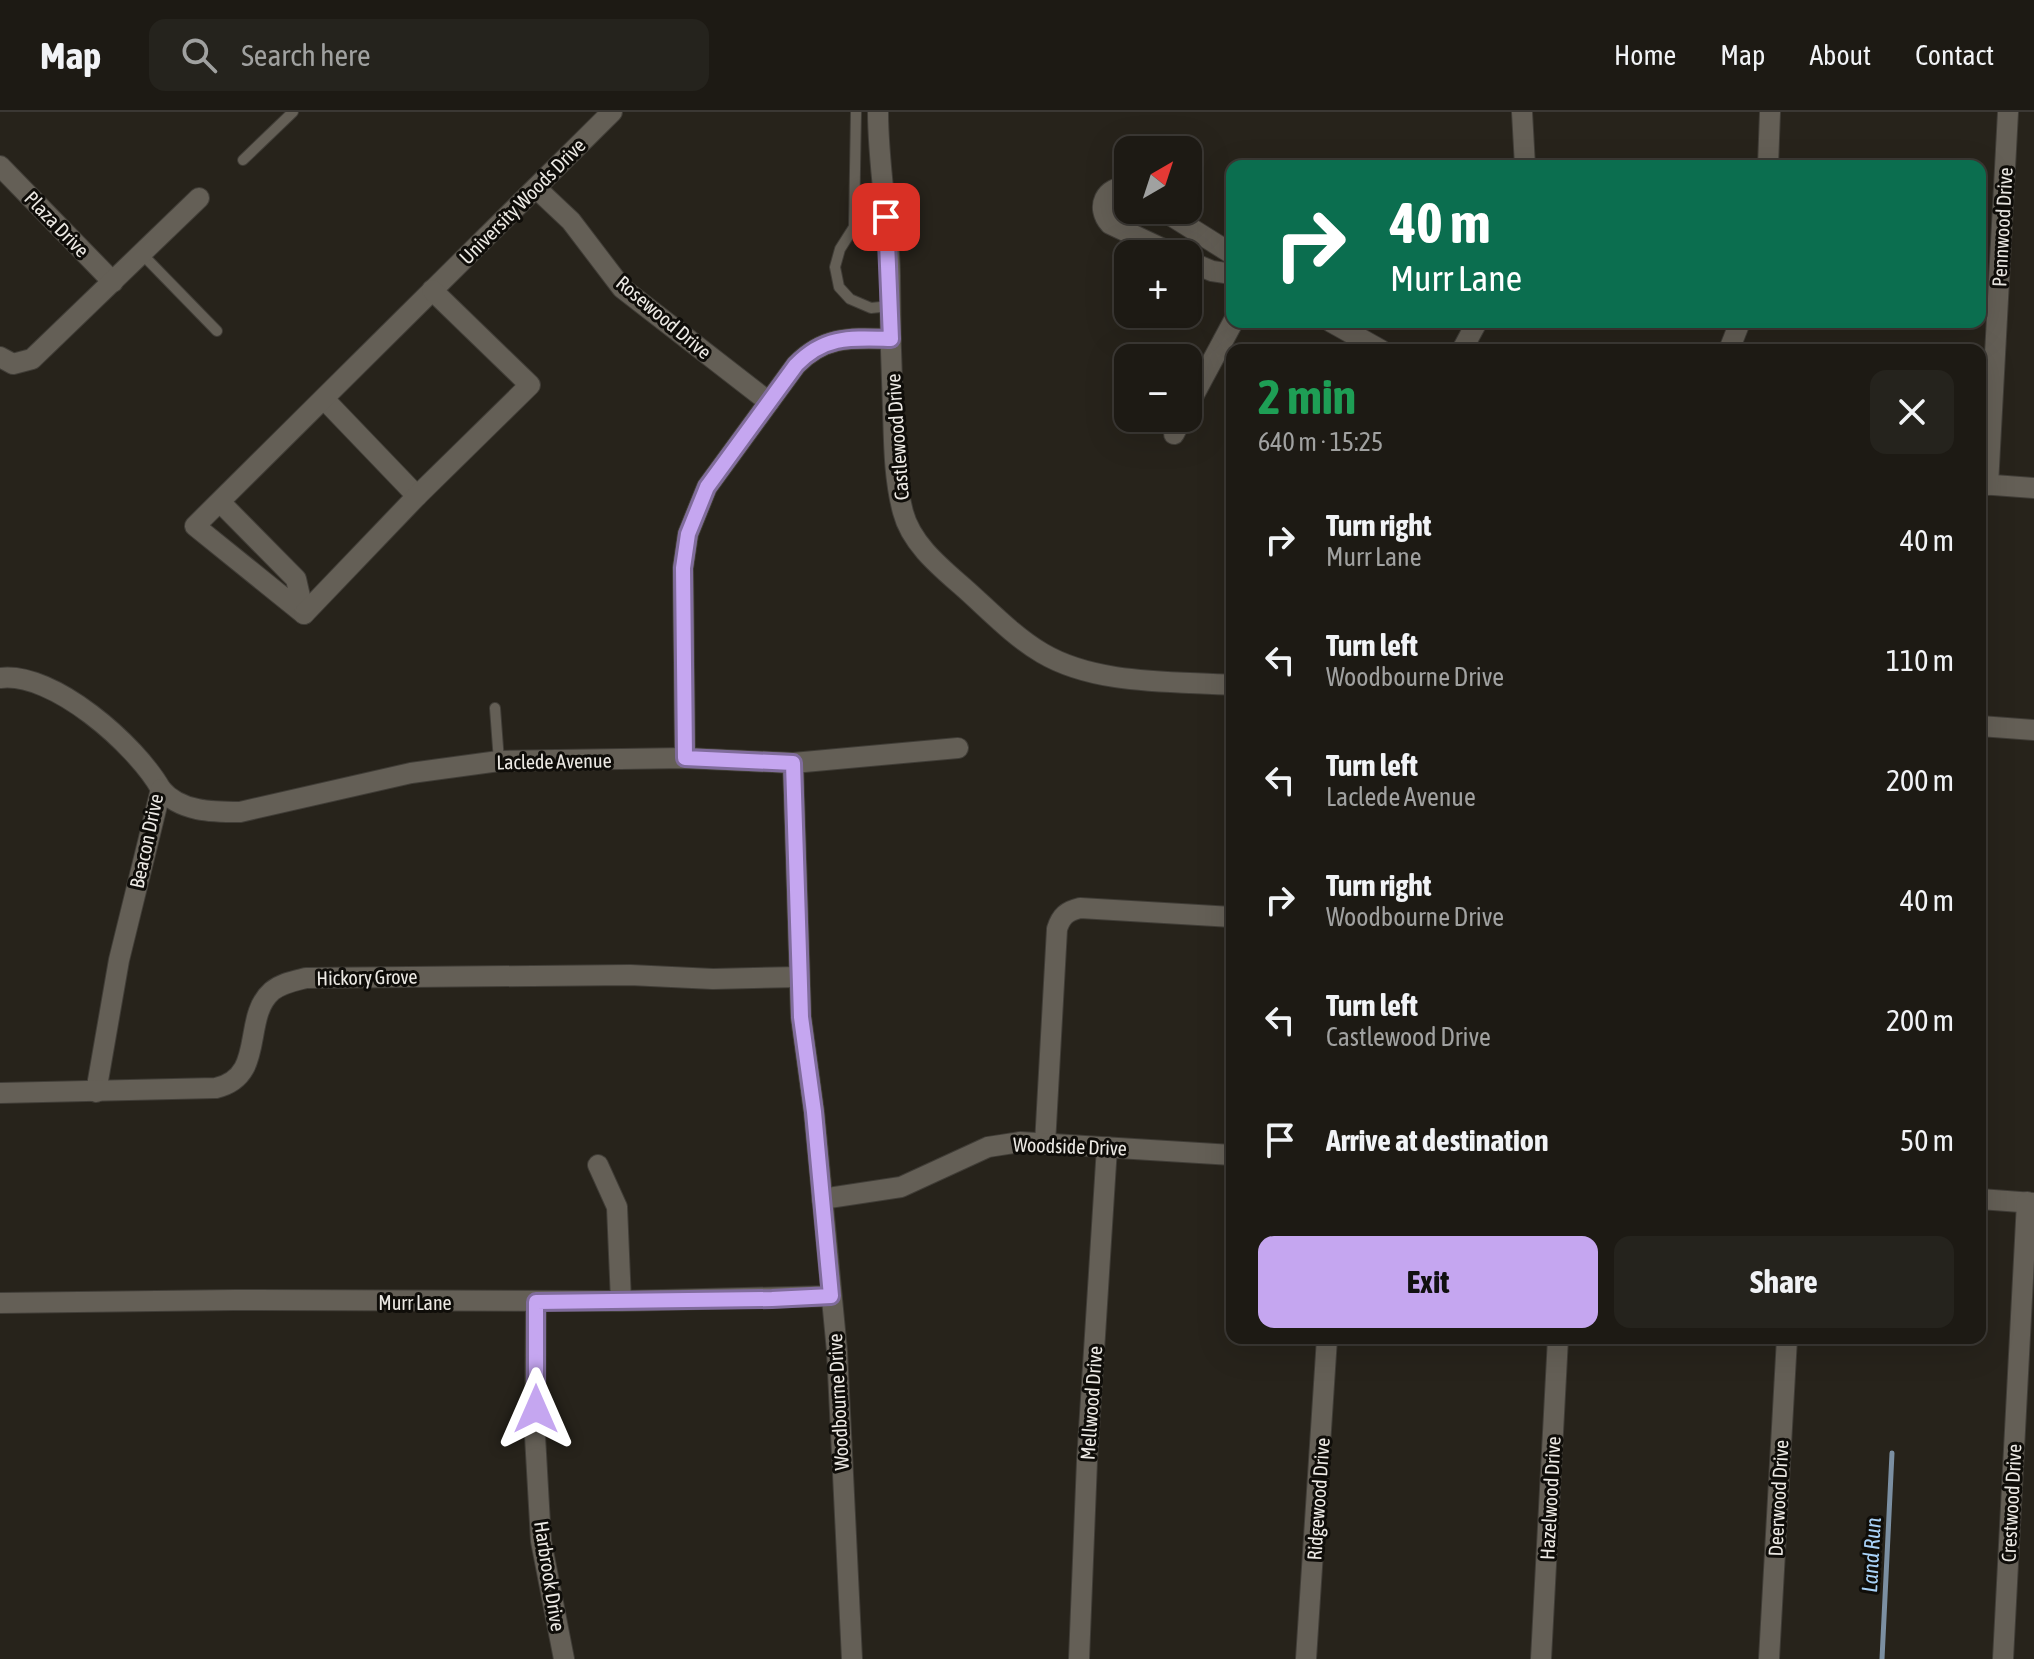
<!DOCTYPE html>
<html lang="en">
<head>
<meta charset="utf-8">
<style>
  :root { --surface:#1d1a14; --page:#25231d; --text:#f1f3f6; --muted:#a0a1a0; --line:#3b3834; --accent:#c5a6f0 }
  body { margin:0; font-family:"Asap Condensed",sans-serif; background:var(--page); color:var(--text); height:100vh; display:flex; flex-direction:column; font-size:30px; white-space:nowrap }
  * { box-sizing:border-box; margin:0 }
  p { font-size:26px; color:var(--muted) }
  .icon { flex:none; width:44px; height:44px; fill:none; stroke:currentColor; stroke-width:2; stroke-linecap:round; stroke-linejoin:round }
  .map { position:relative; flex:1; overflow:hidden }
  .details { position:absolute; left:1226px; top:232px; width:760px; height:1000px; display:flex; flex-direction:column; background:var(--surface); border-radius:16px; box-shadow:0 8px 32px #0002,0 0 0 2px var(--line) }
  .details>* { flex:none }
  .banner { position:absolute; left:1226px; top:48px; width:760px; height:168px; border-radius:16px; box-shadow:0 8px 32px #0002,0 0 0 2px var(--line); background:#0b6e4f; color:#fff; overflow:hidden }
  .needle { width:52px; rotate:39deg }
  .fabs { position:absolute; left:1114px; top:24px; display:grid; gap:16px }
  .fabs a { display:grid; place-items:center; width:88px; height:88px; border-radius:16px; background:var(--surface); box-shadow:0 8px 32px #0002,0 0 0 2px var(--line); font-size:40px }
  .pin { position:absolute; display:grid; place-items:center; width:68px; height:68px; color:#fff; margin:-34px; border-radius:16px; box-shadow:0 4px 12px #0006 }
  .me { position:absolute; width:88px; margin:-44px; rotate:0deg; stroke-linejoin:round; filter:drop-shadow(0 0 6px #0008) }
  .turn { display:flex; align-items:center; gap:28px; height:168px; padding:0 32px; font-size:36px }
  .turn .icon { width:104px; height:104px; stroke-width:2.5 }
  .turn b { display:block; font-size:56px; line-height:68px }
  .round { display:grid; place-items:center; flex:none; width:84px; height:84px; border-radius:16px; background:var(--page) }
  .headline { display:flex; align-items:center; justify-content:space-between; height:136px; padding:0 32px }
  h1 { font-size:48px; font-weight:700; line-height:60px; color:#1e9e55 }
  .button { display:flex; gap:16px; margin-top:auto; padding:16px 32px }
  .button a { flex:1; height:92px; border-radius:16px; background:var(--accent); color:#111; font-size:32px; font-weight:700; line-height:92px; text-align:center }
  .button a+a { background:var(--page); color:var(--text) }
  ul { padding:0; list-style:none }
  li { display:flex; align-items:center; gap:24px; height:120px; padding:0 32px }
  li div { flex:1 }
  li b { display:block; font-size:30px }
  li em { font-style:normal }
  header { display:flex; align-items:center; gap:48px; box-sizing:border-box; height:112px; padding:0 40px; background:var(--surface); border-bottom:2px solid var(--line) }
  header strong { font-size:38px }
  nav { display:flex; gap:44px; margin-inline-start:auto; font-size:28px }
  .search { width:560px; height:72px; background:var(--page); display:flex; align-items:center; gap:20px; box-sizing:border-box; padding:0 28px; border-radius:16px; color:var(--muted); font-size:30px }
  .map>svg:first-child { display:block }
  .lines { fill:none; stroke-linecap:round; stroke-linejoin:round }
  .stream { stroke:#7b8fa2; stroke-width:5 }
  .service-casing { stroke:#403d37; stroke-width:12 }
  .minor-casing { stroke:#403d37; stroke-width:22 }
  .service { stroke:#645f56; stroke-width:10 }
  .minor { stroke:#645f56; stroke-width:20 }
  .route-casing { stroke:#806c9c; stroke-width:20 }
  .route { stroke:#c5a6f0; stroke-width:14 }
  .labels { text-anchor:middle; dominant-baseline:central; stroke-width:6; stroke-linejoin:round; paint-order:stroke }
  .street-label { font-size:20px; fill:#ece9e4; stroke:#0f0d09 }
  .water-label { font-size:22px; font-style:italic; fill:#a9d2f8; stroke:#0f0d09 }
</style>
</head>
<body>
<header>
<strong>Map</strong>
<div class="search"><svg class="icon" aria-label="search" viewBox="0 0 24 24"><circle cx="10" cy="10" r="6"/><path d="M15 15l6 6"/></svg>Search here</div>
<nav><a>Home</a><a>Map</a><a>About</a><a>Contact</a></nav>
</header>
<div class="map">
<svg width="2034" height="1547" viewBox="0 0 2034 1547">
  <rect width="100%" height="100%" fill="#27231b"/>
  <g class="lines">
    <!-- stream -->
    <path class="stream" d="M1882 1547 1892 1341"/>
    <!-- service casing -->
    <g class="service-casing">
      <g id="service">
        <path d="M856 0 854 115 840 137 835 155 839 175 850 187 871 196 890 194"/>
        <path d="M243 48 293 0"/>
        <path d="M142 142 217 219"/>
        <path d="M495 596 499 649"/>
      </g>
    </g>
    <!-- minor casing -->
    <g class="minor-casing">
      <g id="minor">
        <path d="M878 0C878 55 889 109 890 164 890 208 891 253 893 297 894 331 894 366 903 400 911 431 939 454 963 475 988 497 1013 524 1042 541 1096 573 1171 569 1232 573"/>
        <path d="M1522 0 1525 54"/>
        <path d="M0 54 113 170"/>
        <path d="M1768 54 1770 0"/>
        <path d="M1128 75C1105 74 1095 95 1110 112L1174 142"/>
        <path d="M536 76 571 109 622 176 769 290"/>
        <path d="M1162 98 1232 142"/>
        <path d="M1188 149 1212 159 1232 162"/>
        <path d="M1331 210 1381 238"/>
        <path d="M1462 238 1477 210"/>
        <path d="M1729 238 1740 210"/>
        <path d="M0 245 13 252 32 247 199 86"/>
        <path d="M324 287 417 384"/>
        <path d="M1188 294 1233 210"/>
        <path d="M1174 322 1182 306"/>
        <path d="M1980 372 2034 376"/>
        <path d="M1988 373 2008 0"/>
        <path d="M220 390 296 467 304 502 195 414 612 0"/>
        <path d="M304 502 417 384 530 273 432 178"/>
        <path d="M0 566C53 559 136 633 161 677L119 848 96 980"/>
        <path d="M1980 614 2034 618"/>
        <path d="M685 646 683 456 688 422 707 375 796 253C825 223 852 226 891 227"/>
        <path d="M793 651 801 905 814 1000 837 1239 852 1547"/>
        <path d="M161 677C180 700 213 700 240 700L411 661 499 649 685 646 793 651 958 636"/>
        <path d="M0 981 216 976C267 964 241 906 272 879 282 871 294 869 306 866L630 863 713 867 799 865"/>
        <path d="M1045 1032 1057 817C1061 804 1067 799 1080 796L1232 805"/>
        <path d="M598 1053 617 1095 621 1189"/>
        <path d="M822 1087 901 1075 988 1035 1020 1030 1232 1043"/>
        <path d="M1980 1087 2034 1091"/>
        <path d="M536 1190 535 1324 541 1429 564 1547"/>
        <path d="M0 1191 234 1188 621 1189 831 1184"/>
        <path d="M1079 1547 1087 1349 1107 1035"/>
        <path d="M1306 1547 1327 1226"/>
        <path d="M1541 1547 1558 1226"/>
        <path d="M1769 1547 1787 1226"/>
        <path d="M2003 1547 2027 1090"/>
      </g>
    </g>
    <!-- service -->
    <use href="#service" class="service"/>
    <!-- minor -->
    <use href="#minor" class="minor"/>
  </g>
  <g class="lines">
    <!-- route casing -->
    <g class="route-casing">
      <path id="route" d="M536 1297V1190L772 1187 831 1184 814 1000 801 905 793 651 685 646 683 456 688 422 707 375 796 253C825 223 852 226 891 227L886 105"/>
    </g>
    <!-- route -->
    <use href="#route" class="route"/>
  </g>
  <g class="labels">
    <!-- street labels -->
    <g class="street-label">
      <text transform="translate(522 89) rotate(-45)">University Woods Drive</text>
      <text transform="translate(57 112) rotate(46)">Plaza Drive</text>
      <text transform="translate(2002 115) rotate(-87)">Pennwood Drive</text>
      <text transform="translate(664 205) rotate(40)">Rosewood Drive</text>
      <text transform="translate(897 325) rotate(-94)">Castlewood Drive</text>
      <text transform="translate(554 649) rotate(-1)">Laclede Avenue</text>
      <text transform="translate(146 729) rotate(-78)">Beacon Drive</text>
      <text transform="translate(367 865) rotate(-1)">Hickory Grove</text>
      <text transform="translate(1070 1034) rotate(2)">Woodside Drive</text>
      <text x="415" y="1190">Murr Lane</text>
      <text transform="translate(838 1290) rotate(-93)">Woodbourne Drive</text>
      <text transform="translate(1091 1291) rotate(-86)">Mellwood Drive</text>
      <text transform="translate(1550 1386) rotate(-87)">Hazelwood Drive</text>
      <text transform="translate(1778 1386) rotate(-87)">Deerwood Drive</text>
      <text transform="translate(1318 1387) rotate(-86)">Ridgewood Drive</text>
      <text transform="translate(2011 1391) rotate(-87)">Crestwood Drive</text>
      <text transform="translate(550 1464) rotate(81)">Harbrook Drive</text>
    </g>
    <!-- water labels -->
    <g class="water-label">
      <text transform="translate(1871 1443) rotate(-87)">Land Run</text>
    </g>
  </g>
</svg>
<div class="fabs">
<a><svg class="needle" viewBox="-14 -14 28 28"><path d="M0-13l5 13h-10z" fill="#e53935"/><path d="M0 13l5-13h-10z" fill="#a0a1a0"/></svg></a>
<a>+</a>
<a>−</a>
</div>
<div class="pin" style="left:886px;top:105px;background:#d93025"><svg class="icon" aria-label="arrive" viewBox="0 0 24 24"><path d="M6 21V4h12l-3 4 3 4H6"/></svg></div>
<svg class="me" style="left:536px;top:1297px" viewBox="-20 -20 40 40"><path d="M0-17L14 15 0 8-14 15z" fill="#c5a6f0" stroke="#fff" stroke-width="4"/></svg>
<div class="banner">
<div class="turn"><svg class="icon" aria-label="right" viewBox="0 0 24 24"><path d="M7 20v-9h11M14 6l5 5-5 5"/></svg><div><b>40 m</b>Murr Lane</div></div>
</div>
<section class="details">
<div class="headline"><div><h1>2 min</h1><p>640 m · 15:25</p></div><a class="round"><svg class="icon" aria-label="close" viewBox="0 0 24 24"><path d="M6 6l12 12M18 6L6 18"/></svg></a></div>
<ul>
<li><svg class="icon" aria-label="right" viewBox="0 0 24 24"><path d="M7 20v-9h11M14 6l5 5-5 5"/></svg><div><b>Turn right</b><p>Murr Lane</p></div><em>40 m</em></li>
<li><svg class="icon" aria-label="left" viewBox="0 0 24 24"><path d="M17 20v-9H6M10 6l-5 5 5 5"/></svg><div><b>Turn left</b><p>Woodbourne Drive</p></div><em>110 m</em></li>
<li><svg class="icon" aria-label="left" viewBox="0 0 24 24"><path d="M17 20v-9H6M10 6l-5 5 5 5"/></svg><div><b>Turn left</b><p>Laclede Avenue</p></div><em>200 m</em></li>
<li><svg class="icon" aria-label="right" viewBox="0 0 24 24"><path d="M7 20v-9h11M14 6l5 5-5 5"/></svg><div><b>Turn right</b><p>Woodbourne Drive</p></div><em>40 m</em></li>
<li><svg class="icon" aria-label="left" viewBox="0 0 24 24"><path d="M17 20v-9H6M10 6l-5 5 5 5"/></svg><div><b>Turn left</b><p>Castlewood Drive</p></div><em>200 m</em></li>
<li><svg class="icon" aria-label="arrive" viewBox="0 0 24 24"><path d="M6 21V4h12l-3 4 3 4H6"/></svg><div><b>Arrive at destination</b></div><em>50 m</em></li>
</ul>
<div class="button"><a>Exit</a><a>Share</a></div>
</section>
</div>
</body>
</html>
